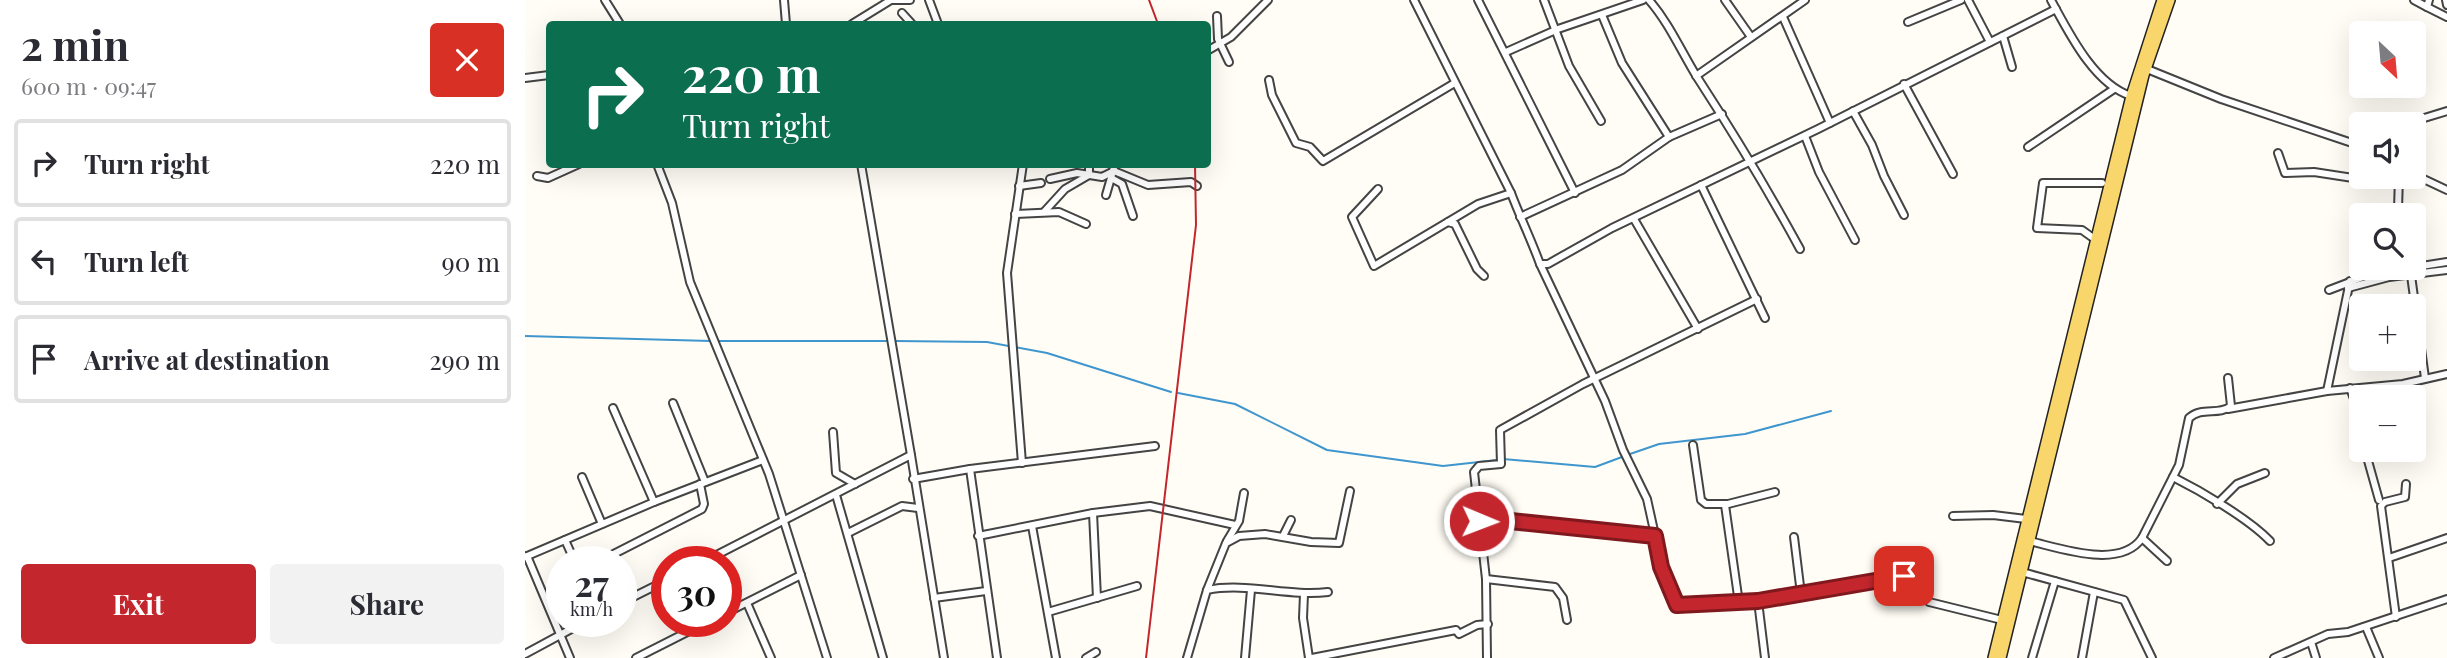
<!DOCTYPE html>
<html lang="en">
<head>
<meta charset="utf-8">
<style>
  :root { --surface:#fff; --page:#f2f2f3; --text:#2b2b33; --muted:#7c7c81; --line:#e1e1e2; --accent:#c4262e }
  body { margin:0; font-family:"Playfair Display",serif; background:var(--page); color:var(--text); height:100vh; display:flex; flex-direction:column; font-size:26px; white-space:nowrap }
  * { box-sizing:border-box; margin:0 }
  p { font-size:23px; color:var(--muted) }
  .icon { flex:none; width:38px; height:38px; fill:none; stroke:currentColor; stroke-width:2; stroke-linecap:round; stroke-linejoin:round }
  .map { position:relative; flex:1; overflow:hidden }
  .drawer { display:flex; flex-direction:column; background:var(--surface); width:525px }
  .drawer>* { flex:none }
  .hud { position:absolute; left:21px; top:21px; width:665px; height:147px; border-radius:7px; box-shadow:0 7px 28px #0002; background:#0b6e4f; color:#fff; overflow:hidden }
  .needle { width:46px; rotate:154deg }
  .buttons { position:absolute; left:1824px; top:21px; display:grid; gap:14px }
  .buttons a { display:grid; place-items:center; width:77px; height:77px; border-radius:7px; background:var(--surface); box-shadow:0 7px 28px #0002; font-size:35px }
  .speed { position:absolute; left:21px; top:546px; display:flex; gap:14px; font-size:35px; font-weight:700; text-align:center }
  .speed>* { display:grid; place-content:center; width:91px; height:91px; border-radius:50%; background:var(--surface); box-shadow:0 7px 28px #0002; line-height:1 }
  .speed small { font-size:18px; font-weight:400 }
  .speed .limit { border:10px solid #d22; background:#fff; color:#111 }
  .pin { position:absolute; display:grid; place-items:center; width:60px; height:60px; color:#fff; margin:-30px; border-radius:14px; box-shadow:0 4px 10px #0006 }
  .me { position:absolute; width:77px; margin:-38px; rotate:91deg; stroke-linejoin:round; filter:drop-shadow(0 0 5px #0008) }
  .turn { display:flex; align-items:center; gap:24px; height:147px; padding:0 21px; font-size:32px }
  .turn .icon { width:91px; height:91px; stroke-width:2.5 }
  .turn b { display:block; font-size:49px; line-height:60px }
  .round { display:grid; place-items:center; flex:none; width:74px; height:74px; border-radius:7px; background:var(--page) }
  .headline { display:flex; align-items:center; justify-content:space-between; height:119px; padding:0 21px }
  h1 { font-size:42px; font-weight:700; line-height:52px }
  .button { display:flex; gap:14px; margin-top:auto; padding:14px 21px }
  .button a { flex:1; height:80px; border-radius:7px; background:var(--accent); color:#fff; font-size:28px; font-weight:700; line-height:80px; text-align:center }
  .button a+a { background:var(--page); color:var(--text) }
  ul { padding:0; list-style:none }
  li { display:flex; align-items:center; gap:21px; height:88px; margin:0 14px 10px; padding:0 7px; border:4px solid var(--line); border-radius:7px }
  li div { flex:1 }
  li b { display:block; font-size:26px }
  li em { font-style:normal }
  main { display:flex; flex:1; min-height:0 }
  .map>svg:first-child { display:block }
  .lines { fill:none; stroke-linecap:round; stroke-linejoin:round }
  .stream { stroke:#3f96cf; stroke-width:2 }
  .minor-casing { stroke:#444; stroke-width:10 }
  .primary-casing { stroke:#222; stroke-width:12 }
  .minor { stroke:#fff; stroke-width:6 }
  .primary { stroke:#f9d66b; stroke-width:9 }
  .rail { stroke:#c4262e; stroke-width:2 }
  .route-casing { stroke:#7f191e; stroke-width:18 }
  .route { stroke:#c4262e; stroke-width:12 }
</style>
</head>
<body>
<main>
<section class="drawer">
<div class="headline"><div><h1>2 min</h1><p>600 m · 09:47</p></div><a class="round" style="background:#d93025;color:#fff"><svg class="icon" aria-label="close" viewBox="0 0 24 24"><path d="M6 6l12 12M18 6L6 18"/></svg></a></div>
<ul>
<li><svg class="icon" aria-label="right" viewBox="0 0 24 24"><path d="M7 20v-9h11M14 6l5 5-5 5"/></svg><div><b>Turn right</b></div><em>220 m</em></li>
<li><svg class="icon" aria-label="left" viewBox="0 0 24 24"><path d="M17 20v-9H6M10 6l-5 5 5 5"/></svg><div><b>Turn left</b></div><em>90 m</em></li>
<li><svg class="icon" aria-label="arrive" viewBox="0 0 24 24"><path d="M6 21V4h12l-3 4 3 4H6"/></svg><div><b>Arrive at destination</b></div><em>290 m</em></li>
</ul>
<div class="button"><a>Exit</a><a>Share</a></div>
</section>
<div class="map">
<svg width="1922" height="658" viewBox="0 0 1922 658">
  <rect width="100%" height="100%" fill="#fffdf5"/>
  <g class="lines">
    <!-- stream -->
    <g class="stream">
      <path d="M0 336 186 341"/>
      <path d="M192 341H365"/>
      <path d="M370 341 462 342 522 353 646 392"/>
      <path d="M653 393 710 404 802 450 918 466 972 460"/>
      <path d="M1105 454 1134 444 1220 434 1306 411"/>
      <path d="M978 459 1070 467 1097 457"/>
    </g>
    <!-- minor casing -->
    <g class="minor-casing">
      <g id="minor">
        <path d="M80 0 95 24"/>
        <path d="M259 0 261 24"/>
        <path d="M367 0H385"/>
        <path d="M404 0 413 24"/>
        <path d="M889 0 986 193C995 217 1006 239 1015 264"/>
        <path d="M953 0 1050 193"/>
        <path d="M1019 0 1044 66 1076 121"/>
        <path d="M1124 0C1144 23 1156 51 1172 77 1209 134 1243 190 1275 249"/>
        <path d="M1200 0 1226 37"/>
        <path d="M1443 0 1465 42"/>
        <path d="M1526 0C1544 33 1569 84 1606 96"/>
        <path d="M1889 0 1902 7 1904 0"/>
        <path d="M1921 0 1922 5"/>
        <path d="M1902 7 1922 17"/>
        <path d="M377 13 387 24"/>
        <path d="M1077 15 1097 63 1144 137"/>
        <path d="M692 16 693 39 704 62"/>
        <path d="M1258 17 1305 123"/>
        <path d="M1383 22 1436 0"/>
        <path d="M327 24 366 0"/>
        <path d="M1478 36 1487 67"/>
        <path d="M682 51 706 37 743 0"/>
        <path d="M981 52 1033 29 1118 0"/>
        <path d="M1622 69 1696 99 1836 146"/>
        <path d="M1171 76 1280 0"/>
        <path d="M0 78 24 75"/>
        <path d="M744 80 747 95 771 143 785 147 798 161 928 84"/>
        <path d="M1379 84 1428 174"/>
        <path d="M1328 111 1347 145 1359 176 1379 215"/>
        <path d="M1888 131 1896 119 1922 111"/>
        <path d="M1280 136 1294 172 1330 240"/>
        <path d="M1503 147 1589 89"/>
        <path d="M1753 153 1760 173 1789 172 1841 180 1874 179"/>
        <path d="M132 164 147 203 165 282 244 474 302 658"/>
        <path d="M336 164 386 455"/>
        <path d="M1888 174 1922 190"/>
        <path d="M12 176 23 178 54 164"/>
        <path d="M525 179 552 173 577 177 589 171 623 185 666 182 672 186"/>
        <path d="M588 179 597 184 608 216"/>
        <path d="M1176 185 1240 318"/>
        <path d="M494 186 516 183"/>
        <path d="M853 189 827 217 849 266 953 204 986 193"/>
        <path d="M581 195 590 164"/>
        <path d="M1873 209 1874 177"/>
        <path d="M519 212 540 189 564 175V164"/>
        <path d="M490 214 534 212 561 224"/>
        <path d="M995 217 1097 170 1144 137 1197 114"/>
        <path d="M1109 219 1173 329"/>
        <path d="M923 222 930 224 952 269 959 276"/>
        <path d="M1571 240 1557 230 1512 228 1518 183H1577"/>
        <path d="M1885 268 1900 378"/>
        <path d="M1823 288 1864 277 1922 270"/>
        <path d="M1804 290 1846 274 1922 262"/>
        <path d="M1825 388 1832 407 1836 436"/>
        <path d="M1802 391 1825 281"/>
        <path d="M148 403 180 482"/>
        <path d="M88 408 129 502"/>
        <path d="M1703 409 1802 391 1878 384 1922 374"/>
        <path d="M308 432 311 473 330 484"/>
        <path d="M1168 445 1176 500 1181 504H1203L1250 492"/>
        <path d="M1840 450 1854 500"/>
        <path d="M497 463 482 273 498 164"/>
        <path d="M57 477 77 524"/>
        <path d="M1648 477C1676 491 1724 519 1745 541"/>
        <path d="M388 479 445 469"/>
        <path d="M311 495 358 658"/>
        <path d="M1203 504 1200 505 1214 603"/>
        <path d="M1692 504 1712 484 1740 473"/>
        <path d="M568 513 572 598"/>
        <path d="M1428 516 1468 515 1501 519"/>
        <path d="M954 521 966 519 1130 536"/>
        <path d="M507 526 531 658"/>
        <path d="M323 533 377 506 393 508"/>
        <path d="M453 536 568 513 625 506 710 525"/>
        <path d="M758 536 766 520"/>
        <path d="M1269 537 1276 594"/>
        <path d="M1617 538 1642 561"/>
        <path d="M40 540 50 562"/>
        <path d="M702 541 714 521 719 493"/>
        <path d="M1504 541C1535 548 1595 570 1617 538L1654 465 1664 418C1677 406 1694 416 1706 406L1703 378"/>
        <path d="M2 556 45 658"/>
        <path d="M0 557 129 502 238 460"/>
        <path d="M1864 558 1922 538"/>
        <path d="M73 562 177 509 179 504 175 484"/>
        <path d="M178 562 386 455 419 658"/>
        <path d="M1497 572 1599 600 1627 658"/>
        <path d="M1379 576 1233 601 1152 605 1137 567 1122 499 1098 450 1080 401 1015 264H1023L1087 228 1293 129 1531 9"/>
        <path d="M961 579 1030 587 1038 598 1042 620"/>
        <path d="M682 590 701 543 714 536 740 534 786 542 814 543 825 491"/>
        <path d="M779 594 778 618 784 658"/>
        <path d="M409 598 461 591"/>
        <path d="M1233 601 1240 658"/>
        <path d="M1404 602 1477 620"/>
        <path d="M96 603 142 580"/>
        <path d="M222 603 246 658"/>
        <path d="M523 612 612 586"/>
        <path d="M201 613 276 575"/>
        <path d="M1871 617 1856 506 1860 502 1880 497 1881 484"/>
        <path d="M1841 627 1854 658"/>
        <path d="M1786 642 1791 658"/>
        <path d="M0 654 61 621"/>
        <path d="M111 658 184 621"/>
        <path d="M472 658 445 469 630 446"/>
        <path d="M561 658 571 652"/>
        <path d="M662 658 682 590C722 582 763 597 803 592"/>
        <path d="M720 658 726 590"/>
        <path d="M787 658 931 630 934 634 952 625 963 624"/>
        <path d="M962 658 961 579 949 472 954 466 976 464 975 430 1058 384 1232 299"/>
        <path d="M1507 658 1530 581"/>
        <path d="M1557 658 1569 592"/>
        <path d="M1749 658 1803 634 1823 632 1922 599"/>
      </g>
    </g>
    <!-- primary casing -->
    <g class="primary-casing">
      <g id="primary">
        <path d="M1468 658 1606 96 1637 0"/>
        <path d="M1476 658 1619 75 1645 0"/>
      </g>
    </g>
    <!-- minor -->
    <use href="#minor" class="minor"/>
    <!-- primary -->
    <use href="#primary" class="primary"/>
    <!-- rail -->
    <g class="rail">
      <path d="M624 0 633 24"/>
      <path d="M621 658 671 225 670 164"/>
    </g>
  </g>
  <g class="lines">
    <!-- route casing -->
    <g class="route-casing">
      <path id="route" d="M954 521 966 519 1130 536 1136 567 1152 605 1233 601 1379 576"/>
    </g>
    <!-- route -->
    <use href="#route" class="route"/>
  </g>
</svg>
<div class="buttons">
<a><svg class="needle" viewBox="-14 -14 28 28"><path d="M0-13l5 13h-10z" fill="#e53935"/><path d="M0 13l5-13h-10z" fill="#7c7c81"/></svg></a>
<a><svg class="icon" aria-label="sound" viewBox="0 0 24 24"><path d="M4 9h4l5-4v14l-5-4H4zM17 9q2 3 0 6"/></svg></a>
<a><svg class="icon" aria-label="search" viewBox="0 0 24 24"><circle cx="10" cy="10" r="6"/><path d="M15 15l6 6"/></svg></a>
<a>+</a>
<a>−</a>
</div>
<div class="speed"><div>27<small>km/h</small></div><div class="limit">30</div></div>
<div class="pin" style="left:1379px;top:576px;background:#d93025"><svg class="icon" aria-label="arrive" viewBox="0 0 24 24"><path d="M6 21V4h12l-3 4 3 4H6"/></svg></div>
<svg class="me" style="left:954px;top:521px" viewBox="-20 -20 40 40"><circle r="17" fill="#c4262e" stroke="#fff" stroke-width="3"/><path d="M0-11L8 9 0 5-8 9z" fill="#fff"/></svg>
<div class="hud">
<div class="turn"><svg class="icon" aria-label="right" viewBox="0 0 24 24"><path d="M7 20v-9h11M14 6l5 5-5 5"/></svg><div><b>220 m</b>Turn right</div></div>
</div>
</div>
</main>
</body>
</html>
